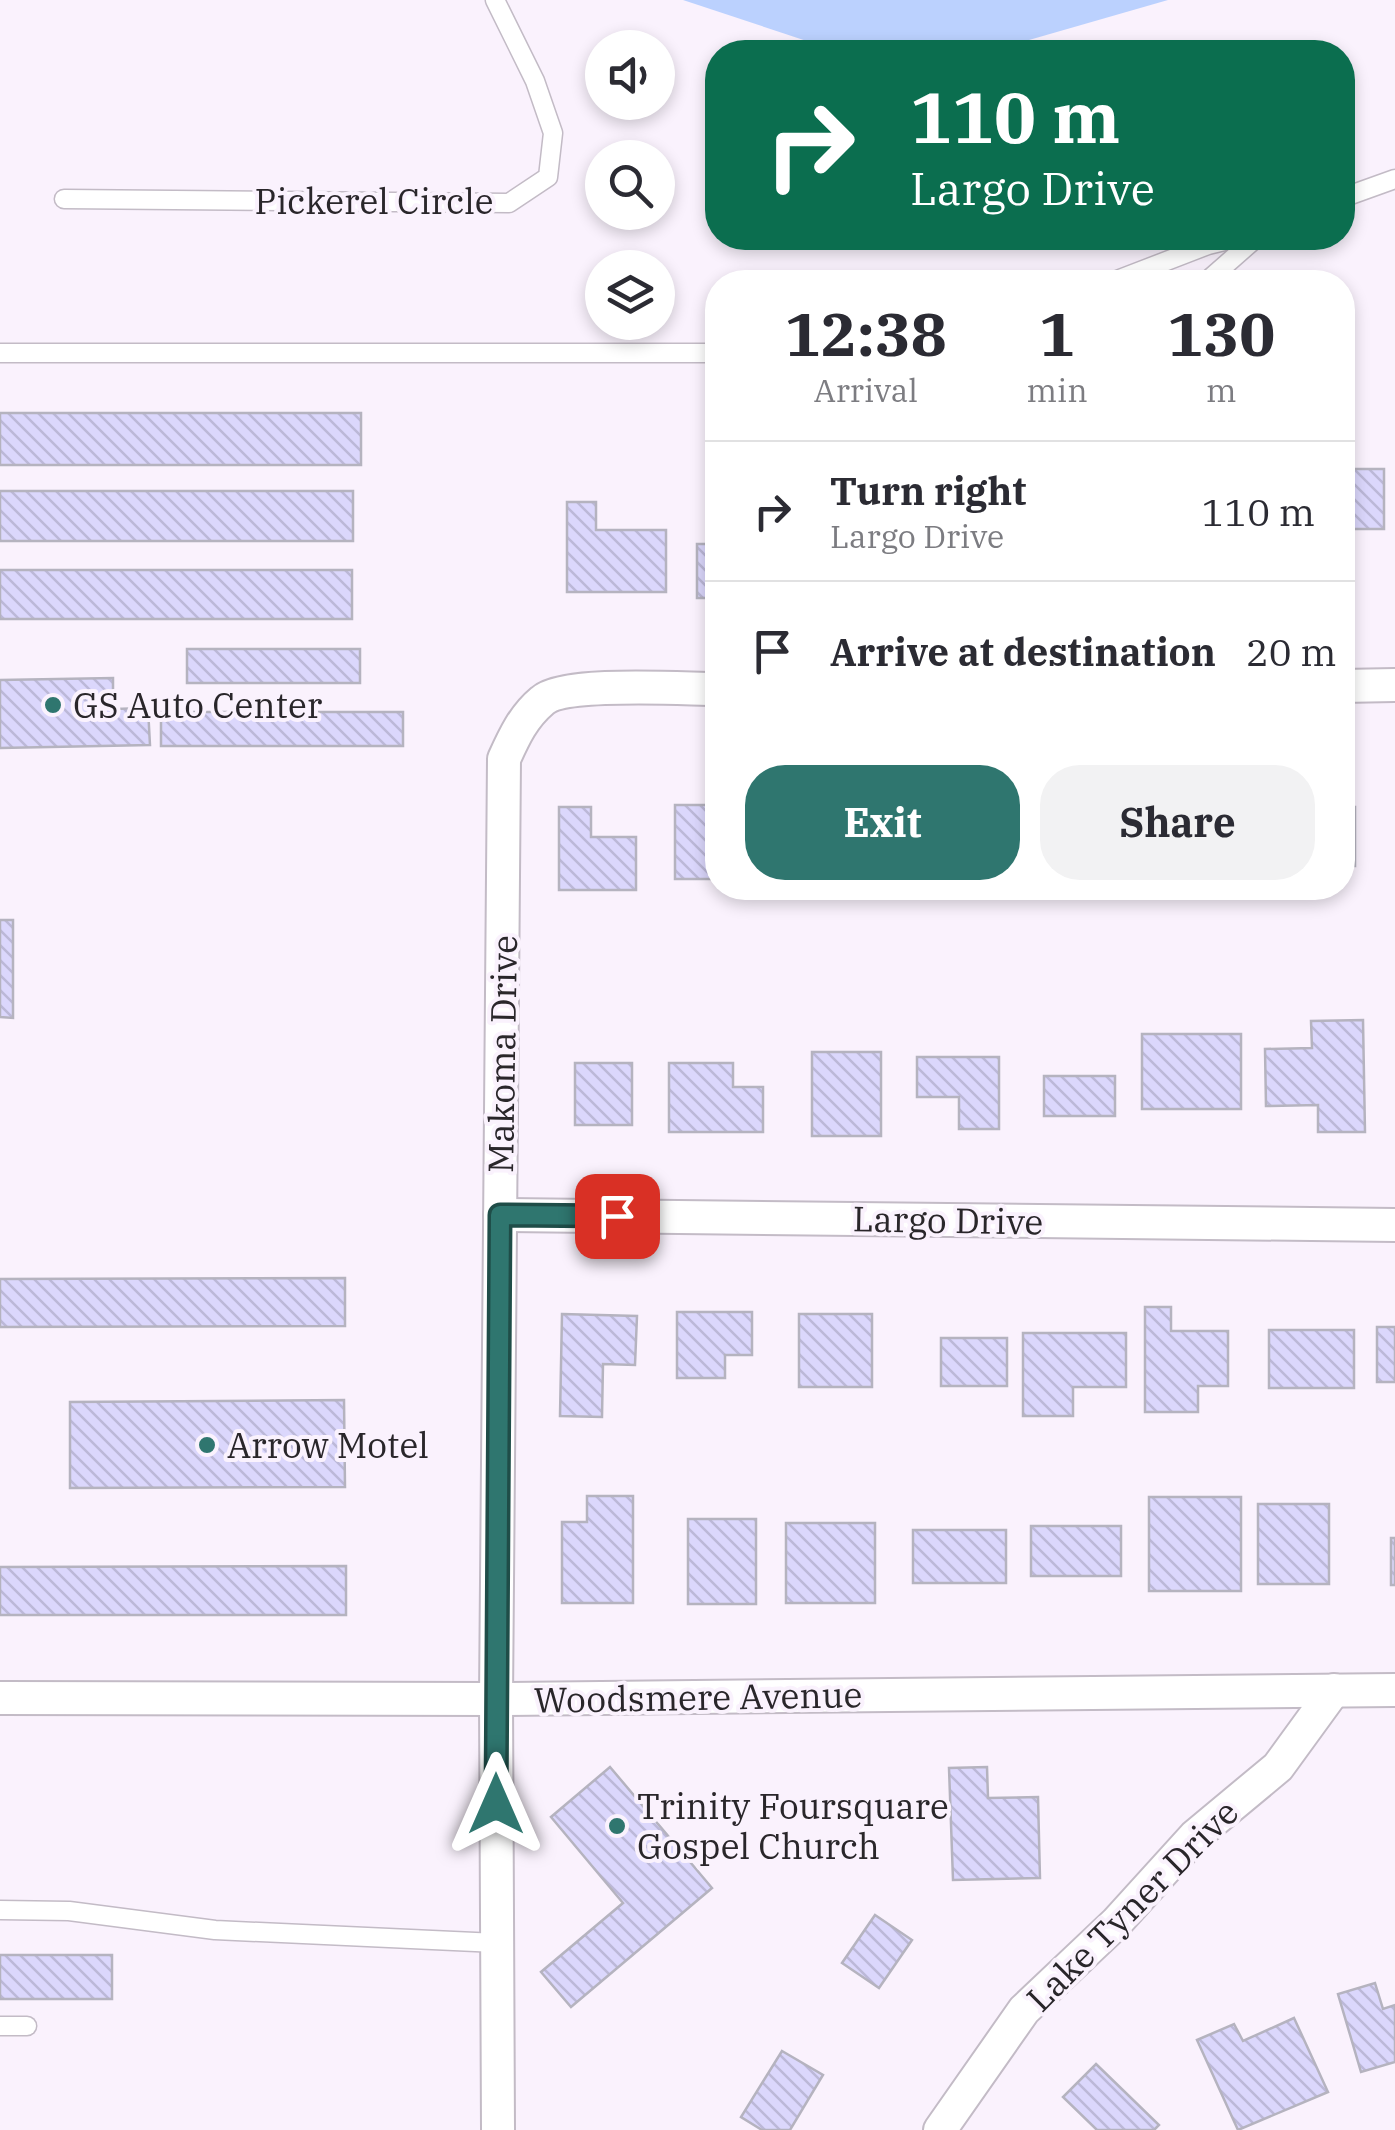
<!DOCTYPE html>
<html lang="en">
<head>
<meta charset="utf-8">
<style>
  :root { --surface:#fff; --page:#f2f2f3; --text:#2b2b33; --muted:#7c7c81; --line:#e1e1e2; --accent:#2f766f }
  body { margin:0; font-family:"IBM Plex Serif",serif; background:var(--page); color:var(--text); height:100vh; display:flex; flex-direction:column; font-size:38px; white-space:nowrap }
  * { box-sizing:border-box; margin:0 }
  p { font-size:32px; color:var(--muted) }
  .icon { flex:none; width:55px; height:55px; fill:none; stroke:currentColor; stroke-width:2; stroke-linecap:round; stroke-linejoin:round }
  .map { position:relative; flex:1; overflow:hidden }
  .panel { position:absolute; left:705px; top:270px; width:650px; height:630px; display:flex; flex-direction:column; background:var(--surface); border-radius:40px; box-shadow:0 5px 15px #0003 }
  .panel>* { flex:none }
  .hud { position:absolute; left:705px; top:40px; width:650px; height:210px; border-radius:40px; box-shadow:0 5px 15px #0003; background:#0b6e4f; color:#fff; overflow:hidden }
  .buttons { position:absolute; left:585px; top:30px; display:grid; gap:20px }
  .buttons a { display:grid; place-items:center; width:90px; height:90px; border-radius:50%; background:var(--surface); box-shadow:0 5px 15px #0003; font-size:50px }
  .pin { position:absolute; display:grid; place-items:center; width:85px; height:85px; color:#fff; margin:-42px; border-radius:20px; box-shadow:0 5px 15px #0006 }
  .me { position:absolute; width:110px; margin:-55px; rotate:0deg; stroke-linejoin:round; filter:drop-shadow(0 0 8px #0008) }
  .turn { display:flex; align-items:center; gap:35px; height:210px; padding:0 40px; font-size:45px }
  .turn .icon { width:130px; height:130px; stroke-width:2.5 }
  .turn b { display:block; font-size:70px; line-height:85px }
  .eta { display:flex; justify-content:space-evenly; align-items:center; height:170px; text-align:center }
  .eta b { font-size:60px; font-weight:800; line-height:70px }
  .action { display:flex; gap:20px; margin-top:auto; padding:20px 40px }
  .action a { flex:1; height:115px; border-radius:40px; background:var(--accent); color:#fff; font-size:40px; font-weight:800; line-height:115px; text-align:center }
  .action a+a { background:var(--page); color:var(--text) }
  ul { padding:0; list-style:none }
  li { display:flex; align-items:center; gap:30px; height:140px; padding:0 40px; border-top:2px solid var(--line) }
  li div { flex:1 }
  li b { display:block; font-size:38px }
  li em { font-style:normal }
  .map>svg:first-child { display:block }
  .water { fill:#bbd1fe }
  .building { fill:url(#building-back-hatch); stroke:#b5b3bf; stroke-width:2.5 }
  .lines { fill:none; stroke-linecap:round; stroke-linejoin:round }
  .service-casing { stroke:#c3bbc6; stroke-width:21 }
  .minor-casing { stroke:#c3bbc6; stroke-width:36 }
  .service { stroke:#fff; stroke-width:18 }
  .minor { stroke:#fff; stroke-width:32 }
  .route-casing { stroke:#1f4d48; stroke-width:25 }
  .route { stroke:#2f766f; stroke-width:18 }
  .poi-dot { fill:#2f766f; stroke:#faf2fd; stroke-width:4 }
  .labels { text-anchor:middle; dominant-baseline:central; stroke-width:8; stroke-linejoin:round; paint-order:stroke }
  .street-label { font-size:35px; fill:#29262a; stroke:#faf2fd }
  .poi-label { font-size:35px; fill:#29262a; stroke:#faf2fd; text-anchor:start }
</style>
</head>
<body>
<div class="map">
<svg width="1395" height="2130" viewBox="0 0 1395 2130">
  <defs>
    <pattern id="building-back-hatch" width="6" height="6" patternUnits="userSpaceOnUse" patternTransform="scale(2.5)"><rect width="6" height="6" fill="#dbd7fc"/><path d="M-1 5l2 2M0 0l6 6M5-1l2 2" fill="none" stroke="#bcb8d8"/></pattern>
  </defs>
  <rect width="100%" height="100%" fill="#faf2fd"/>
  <!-- water -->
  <path class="water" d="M683 0H1168L987 52H840Z"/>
  <!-- building -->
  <g class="building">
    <rect x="0" y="413" width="361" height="52"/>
    <rect x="1342" y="469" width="42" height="60"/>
    <rect x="0" y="491" width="353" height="50"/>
    <path d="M567 502H596V530H666V592H567Z"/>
    <rect x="697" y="544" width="21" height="54"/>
    <rect x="0" y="570" width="352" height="49"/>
    <rect x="187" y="649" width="173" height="34"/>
    <path d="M113 678V709L148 708 150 745 0 748V680Z"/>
    <rect x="161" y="712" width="242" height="34"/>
    <rect x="675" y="805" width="43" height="74"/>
    <path d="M559 807H591V837H636V890H559Z"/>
    <rect x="1342" y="807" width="13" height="59"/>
    <rect x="1279" y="888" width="52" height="2"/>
    <path d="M0 920H13V1018L0 1017Z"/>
    <path d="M1363 1020 1365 1132H1318V1105L1266 1106 1265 1049 1312 1048 1311 1021Z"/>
    <rect x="1142" y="1034" width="99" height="75"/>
    <rect x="812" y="1052" width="69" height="84"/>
    <path d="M917 1057H999V1129H959V1097H917Z"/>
    <rect x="575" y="1063" width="57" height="62"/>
    <path d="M669 1063H733V1087H763V1132H669Z"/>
    <rect x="1044" y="1076" width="71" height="40"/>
    <path d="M345 1278V1326L0 1327V1279Z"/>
    <path d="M1145 1307H1171V1331H1228V1386H1198V1412H1145Z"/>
    <path d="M677 1312H752V1355H725V1378H677Z"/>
    <path d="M562 1314 637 1316 635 1365 603 1364 602 1417 560 1416Z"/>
    <rect x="799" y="1314" width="73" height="73"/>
    <rect x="1377" y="1327" width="18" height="55"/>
    <rect x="1269" y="1330" width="85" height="58"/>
    <path d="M1023 1333H1126V1387H1073V1416H1023Z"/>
    <rect x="941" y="1338" width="66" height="48"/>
    <path d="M344 1400 345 1487 70 1488V1402Z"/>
    <path d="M587 1496H633V1603H562V1522H587Z"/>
    <rect x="1149" y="1497" width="92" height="94"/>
    <rect x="1258" y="1504" width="71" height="80"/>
    <rect x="688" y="1519" width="68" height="85"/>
    <rect x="786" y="1523" width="89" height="80"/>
    <rect x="1031" y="1526" width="90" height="50"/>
    <rect x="913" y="1530" width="93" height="53"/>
    <rect x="1391" y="1538" width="4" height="47"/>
    <path d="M346 1566V1615H0V1567Z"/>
    <path d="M610 1767 712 1888 571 2007 541 1972 623 1903 551 1817Z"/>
    <path d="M987 1767 988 1798 1038 1797 1040 1878 953 1880 949 1768Z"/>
    <path d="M875 1915 912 1940 879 1988 842 1963Z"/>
    <rect x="0" y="1955" width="112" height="44"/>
    <path d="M1375 1983 1383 2009 1395 2005V2062L1361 2072 1338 1994Z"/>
    <path d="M1294 2018 1328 2092 1238 2130 1197 2040 1234 2024 1243 2041Z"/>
    <path d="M782 2051 823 2075 790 2130H762L741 2117Z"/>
    <path d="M1096 2064 1159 2125 1154 2130H1097L1063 2097Z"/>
  </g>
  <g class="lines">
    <!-- service casing -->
    <g class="service-casing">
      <g id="service">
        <path d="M1342 198 1395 179"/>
        <path d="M64 199 509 203 548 177 553 133 535 81 495 0"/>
        <path d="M1112 282 1208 245 1237 238"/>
        <path d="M1206 282 1256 238"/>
        <path d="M0 353H718"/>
        <path d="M0 1910 69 1911 215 1930 497 1943"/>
        <path d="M0 2026H27"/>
      </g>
    </g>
    <!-- minor casing -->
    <g class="minor-casing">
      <g id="minor">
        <path d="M1342 686 1395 685"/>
        <path d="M500 1215 1395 1225"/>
        <path d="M0 1698 496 1699 1395 1690"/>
        <path d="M498 2130 496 1699 504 759C514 737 523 717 542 701 564 681 683 689 718 689"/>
        <path d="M940 2130 1024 2010 1116 1923 1195 1836 1278 1767 1334 1690"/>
      </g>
    </g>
    <!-- service -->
    <use href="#service" class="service"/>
    <!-- minor -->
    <use href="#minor" class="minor"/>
  </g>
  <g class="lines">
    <!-- route casing -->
    <g class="route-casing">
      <path id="route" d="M496 1804 500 1215 617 1216"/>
    </g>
    <!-- route -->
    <use href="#route" class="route"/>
  </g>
  <!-- markers -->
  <g class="poi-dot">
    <circle cx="53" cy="705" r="10"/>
    <circle cx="207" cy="1445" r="10"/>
    <circle cx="617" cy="1826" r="10"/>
  </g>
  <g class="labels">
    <!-- street labels -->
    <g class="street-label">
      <text x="374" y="201">Pickerel Circle</text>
      <text transform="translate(502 1054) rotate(-89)">Makoma Drive</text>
      <text transform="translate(948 1220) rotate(1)">Largo Drive</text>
      <text transform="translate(698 1697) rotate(-1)">Woodsmere Avenue</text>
      <text transform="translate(1132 1905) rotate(-45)">Lake Tyner Drive</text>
    </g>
    <!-- poi labels -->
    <g class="poi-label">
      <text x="73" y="705">GS Auto Center</text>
      <text x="227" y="1445">Arrow Motel</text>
      <text x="637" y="1806">Trinity Foursquare<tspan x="637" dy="40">Gospel Church</tspan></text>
    </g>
  </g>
</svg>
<div class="buttons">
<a><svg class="icon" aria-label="sound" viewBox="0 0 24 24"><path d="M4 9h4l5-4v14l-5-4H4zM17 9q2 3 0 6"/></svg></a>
<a><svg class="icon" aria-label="search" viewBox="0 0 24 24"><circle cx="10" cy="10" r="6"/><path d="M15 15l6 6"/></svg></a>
<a><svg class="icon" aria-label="layers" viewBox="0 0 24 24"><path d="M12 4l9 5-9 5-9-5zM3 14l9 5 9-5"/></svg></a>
</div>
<div class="pin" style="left:617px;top:1216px;background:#d93025"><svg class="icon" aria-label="arrive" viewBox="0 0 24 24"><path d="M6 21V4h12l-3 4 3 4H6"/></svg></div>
<svg class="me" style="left:496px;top:1804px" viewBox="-20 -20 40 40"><path d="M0-17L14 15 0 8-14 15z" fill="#2f766f" stroke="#fff" stroke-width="4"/></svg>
<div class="hud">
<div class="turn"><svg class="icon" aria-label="right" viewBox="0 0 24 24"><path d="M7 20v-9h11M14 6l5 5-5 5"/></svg><div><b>110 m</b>Largo Drive</div></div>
</div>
<section class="panel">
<div class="eta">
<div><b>12:38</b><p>Arrival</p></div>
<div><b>1</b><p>min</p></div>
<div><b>130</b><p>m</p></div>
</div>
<ul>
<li><svg class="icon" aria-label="right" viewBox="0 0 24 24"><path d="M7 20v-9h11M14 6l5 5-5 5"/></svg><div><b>Turn right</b><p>Largo Drive</p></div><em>110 m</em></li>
<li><svg class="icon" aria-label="arrive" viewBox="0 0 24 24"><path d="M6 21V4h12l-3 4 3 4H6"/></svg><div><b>Arrive at destination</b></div><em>20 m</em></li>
</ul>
<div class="action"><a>Exit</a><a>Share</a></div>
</section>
</div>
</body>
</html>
